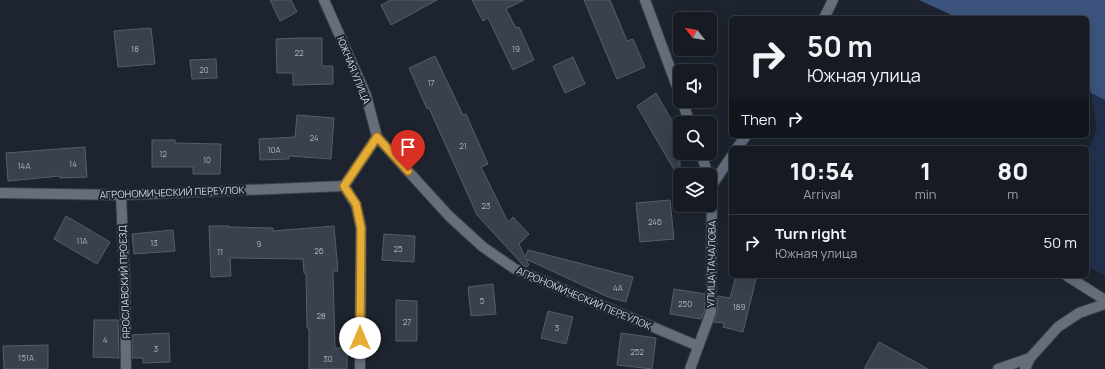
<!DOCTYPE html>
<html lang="en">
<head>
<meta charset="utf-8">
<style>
  :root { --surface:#161b23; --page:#232830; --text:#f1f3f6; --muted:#9ea1a6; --line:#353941 }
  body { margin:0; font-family:Manrope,sans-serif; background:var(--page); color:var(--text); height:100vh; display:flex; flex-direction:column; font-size:15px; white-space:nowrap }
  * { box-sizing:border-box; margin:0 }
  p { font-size:13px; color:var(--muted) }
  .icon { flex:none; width:22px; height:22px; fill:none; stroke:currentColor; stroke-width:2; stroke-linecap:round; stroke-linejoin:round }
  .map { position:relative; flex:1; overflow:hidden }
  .side { position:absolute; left:729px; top:146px; width:360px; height:132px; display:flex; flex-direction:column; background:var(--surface); border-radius:6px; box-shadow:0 4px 16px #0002,0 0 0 1px var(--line) }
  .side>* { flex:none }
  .hud { position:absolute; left:729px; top:16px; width:360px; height:122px; border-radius:6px; box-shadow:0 4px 16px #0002,0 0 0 1px var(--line); background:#161b23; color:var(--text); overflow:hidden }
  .needle { width:26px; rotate:301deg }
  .buttons { position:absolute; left:673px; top:12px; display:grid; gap:8px }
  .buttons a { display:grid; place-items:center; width:44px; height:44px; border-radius:6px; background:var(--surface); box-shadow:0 4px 16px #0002,0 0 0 1px var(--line); font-size:20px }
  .pin { position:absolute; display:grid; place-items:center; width:34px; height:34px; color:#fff; margin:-41px -17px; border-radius:50% 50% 50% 0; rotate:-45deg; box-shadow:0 0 4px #0007 }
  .pin .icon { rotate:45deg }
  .me { position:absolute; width:44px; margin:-22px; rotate:0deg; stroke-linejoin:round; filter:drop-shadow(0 0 3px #0008) }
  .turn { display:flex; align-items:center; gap:14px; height:84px; padding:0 12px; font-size:18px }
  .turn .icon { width:52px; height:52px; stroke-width:2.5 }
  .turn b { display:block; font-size:28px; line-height:34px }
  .then { display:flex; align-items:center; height:38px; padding:0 12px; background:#0003; gap:8px; font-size:15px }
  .eta { display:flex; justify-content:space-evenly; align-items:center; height:68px; text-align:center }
  .eta b { font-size:24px; font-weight:800; line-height:28px }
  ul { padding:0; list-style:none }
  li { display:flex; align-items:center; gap:12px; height:56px; padding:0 12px; border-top:1px solid var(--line) }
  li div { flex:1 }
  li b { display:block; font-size:15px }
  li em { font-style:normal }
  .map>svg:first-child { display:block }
  .green { fill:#21304c }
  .forest { fill:#3c537d }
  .building { fill:#3a414e; stroke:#565d6b }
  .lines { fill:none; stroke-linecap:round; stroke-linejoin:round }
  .minor-casing { stroke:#383e47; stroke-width:12 }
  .minor { stroke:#666e7c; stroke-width:10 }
  .route-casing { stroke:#957022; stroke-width:10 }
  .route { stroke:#e5ad35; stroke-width:7 }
  .labels { text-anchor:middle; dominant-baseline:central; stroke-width:4; stroke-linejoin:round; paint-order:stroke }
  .number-label { font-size:8px; fill:#aeb2bc }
  .street-label { font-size:10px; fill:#d4d8e0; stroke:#1d242f }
</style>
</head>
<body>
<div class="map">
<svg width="1105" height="369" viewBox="0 0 1105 369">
  <rect width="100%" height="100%" fill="#1d242f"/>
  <!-- green -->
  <path class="green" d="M1091 93 1105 100V276L1087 266V152L1097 130Z"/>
  <!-- forest -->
  <path class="forest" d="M919 0H1105V100L1091 93 1087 73V18H958Z"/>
  <!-- building -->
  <g class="building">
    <path d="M270 0H291L297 12 280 21Z"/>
    <path d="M391 0H437L391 25 381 5Z"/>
    <path d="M472 0H524L506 9 516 28 519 27 534 60 513 70 488 18 483 21Z"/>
    <path d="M584 0H610L627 41 633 39 645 67 617 79Z"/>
    <path d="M151 28 155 64 118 67 114 31Z"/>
    <path d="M298 38H322V66H333V84L293 85V73H277L276 39Z"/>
    <path d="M435 56 463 115 466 114 488 164 481 167 508 222 513 217 529 234 519 244 525 257 528 250 633 277 626 302 608 297 526 259 529 265 526 267 523 265 477 215 429 108 427 109 409 68Z"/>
    <path d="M573 57 585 84 565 93 553 66Z"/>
    <path d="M216 59 217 78 192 79 190 60Z"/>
    <path d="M656 93 680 135V180L637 106Z"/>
    <path d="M297 115 334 118 331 159 289 156V159L260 160 259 139 295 137Z"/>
    <path d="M152 140H175V143L221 144 220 174H193V167H152Z"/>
    <path d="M85 147 87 177 60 178V176L8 181 6 153Z"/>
    <path d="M670 200 674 239 640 242 636 203Z"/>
    <path d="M66 216 110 242 97 264 54 239Z"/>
    <path d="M209 226H229V227L273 228V231L334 226 338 271H333L335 348H347V369H309V328H307L306 273H304L303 259 230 258 231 276 211 277Z"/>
    <path d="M173 230 175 251 134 254 132 234Z"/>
    <path d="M384 234 415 236 414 262 382 260Z"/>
    <path d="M736 276H744L756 279 743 332 723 327 724 323 714 322 717 312 718 296 730 298Z"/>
    <path d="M493 284 496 314 471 316 468 287Z"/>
    <path d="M674 289 705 294V311L701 319 670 314Z"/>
    <path d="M396 300 417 301V341H396Z"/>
    <path d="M548 311 573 317 566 344 541 338Z"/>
    <path d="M94 320H118L119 358 93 357Z"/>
    <path d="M169 333 170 362 143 363V358H132V335Z"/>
    <path d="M621 333 656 338 652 369 617 365Z"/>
    <path d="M879 342 928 369H864Z"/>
    <path d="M48 345V369H4L3 346Z"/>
  </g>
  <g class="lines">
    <!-- minor casing -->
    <g class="minor-casing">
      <g id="minor">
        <path d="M324 0 366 95 377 137 344 186 356 205 361 228 360 369"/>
        <path d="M645 0 680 95"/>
        <path d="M824 18 833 0"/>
        <path d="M682 101 690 123"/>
        <path d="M377 137 449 216 483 247 515 269 698 346"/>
        <path d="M737 148 746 136"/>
        <path d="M701 153 708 175"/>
        <path d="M712 185 731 157"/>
        <path d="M0 193 121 195 344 186"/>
        <path d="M121 195 125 285 126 369"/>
        <path d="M1067 276 1105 300"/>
        <path d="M690 369 711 312 712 185 710 179"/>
        <path d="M998 369 1030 358 1058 327 1079 313 1105 304"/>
        <path d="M1025 369 1030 358"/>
      </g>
    </g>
    <!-- minor -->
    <use href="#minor" class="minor"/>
  </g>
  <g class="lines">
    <!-- route casing -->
    <g class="route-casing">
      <path id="route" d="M360 338 361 228 356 204 344 186 377 137 408 171"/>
    </g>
    <!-- route -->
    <use href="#route" class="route"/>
  </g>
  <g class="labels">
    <!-- number labels -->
    <g class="number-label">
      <text x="135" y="48">18</text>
      <text x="516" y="48">19</text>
      <text x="299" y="52">22</text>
      <text x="204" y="69">20</text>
      <text x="431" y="82">17</text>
      <text x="314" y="137">24</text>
      <text x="463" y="145">21</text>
      <text x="274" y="149">10А</text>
      <text x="163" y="153">12</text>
      <text x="207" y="159">10</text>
      <text x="73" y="163">14</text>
      <text x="24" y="165">14А</text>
      <text x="486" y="205">23</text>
      <text x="655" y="221">246</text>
      <text x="82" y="240">11А</text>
      <text x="154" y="242">13</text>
      <text x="259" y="243">9</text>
      <text x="398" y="248">25</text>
      <text x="319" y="250">26</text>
      <text x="220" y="251">11</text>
      <text x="618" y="287">4А</text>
      <text x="482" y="300">5</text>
      <text x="685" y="303">250</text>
      <text x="739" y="306">189</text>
      <text x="321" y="315">28</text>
      <text x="407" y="321">27</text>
      <text x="557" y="327">3</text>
      <text x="105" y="339">4</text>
      <text x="156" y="348">3</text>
      <text x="637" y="351">252</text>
      <text x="26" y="357">151А</text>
      <text x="328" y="358">30</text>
    </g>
    <!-- street labels -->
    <g class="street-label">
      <text transform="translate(354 70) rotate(68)">ЮЖНАЯ УЛИЦА</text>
      <text transform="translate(172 192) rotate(-2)">АГРОНОМИЧЕСКИЙ ПЕРЕУЛОК</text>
      <text transform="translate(711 264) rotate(-89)">УЛИЦА ТАЧАЛОВА</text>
      <text transform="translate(124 282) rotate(-92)">ЯРОСЛАВСКИЙ ПРОЕЗД</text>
      <text transform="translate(584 298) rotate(23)">АГРОНОМИЧЕСКИЙ ПЕРЕУЛОК</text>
    </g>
  </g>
</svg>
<div class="buttons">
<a><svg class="needle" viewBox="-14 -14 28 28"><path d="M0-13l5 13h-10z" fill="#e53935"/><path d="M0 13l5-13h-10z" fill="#9ea1a6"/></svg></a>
<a><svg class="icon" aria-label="sound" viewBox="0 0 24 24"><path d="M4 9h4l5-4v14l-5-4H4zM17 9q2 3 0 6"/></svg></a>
<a><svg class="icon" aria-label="search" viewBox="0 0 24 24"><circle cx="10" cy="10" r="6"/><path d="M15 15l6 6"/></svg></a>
<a><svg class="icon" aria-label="layers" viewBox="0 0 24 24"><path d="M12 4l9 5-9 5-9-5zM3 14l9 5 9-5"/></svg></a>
</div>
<div class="pin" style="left:408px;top:171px;background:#d93025"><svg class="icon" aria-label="arrive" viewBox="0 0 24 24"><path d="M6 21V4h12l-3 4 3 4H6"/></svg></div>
<svg class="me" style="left:360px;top:338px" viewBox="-20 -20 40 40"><circle r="19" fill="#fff"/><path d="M0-13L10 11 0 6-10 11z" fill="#e5ad35"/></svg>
<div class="hud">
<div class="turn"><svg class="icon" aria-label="right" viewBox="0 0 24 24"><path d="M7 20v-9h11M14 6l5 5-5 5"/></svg><div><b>50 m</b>Южная улица</div></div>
<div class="then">Then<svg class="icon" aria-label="right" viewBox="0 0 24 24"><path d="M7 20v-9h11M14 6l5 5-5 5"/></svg></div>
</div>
<section class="side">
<div class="eta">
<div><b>10:54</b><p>Arrival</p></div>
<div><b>1</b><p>min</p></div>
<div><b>80</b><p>m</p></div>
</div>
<ul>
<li><svg class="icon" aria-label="right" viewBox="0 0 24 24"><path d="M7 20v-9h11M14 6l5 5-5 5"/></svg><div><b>Turn right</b><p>Южная улица</p></div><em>50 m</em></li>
</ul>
</section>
</div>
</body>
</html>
